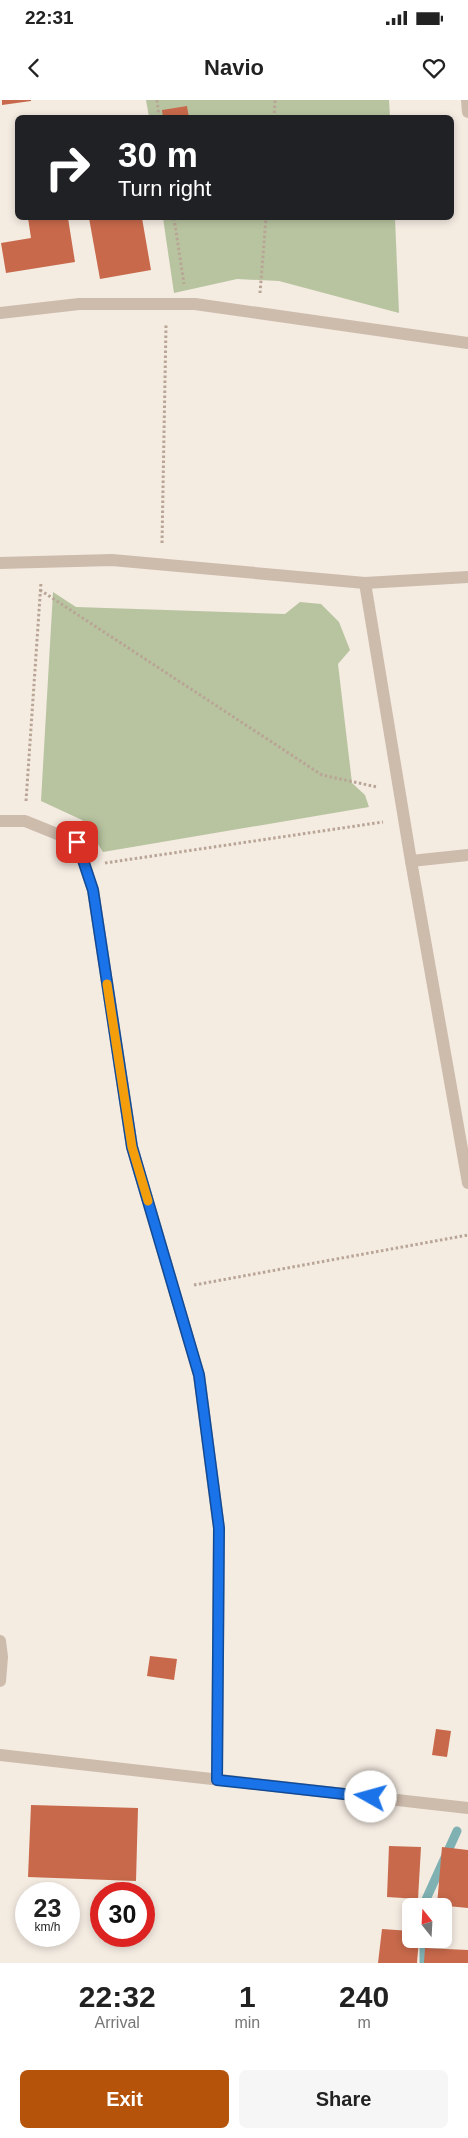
<!DOCTYPE html>
<html lang="en">
<head>
<meta charset="utf-8">
<style>
  :root { --surface:#fff; --page:#f6f6f6; --text:#222; --muted:#767676; --accent:#b45309 }
  body { margin:0; font-family:Arial,sans-serif; background:var(--page); color:var(--text); height:100vh; display:flex; flex-direction:column; font-size:19px; white-space:nowrap }
  * { box-sizing:border-box; margin:0 }
  p { font-size:16px; color:var(--muted) }
  .icon { flex:none; width:28px; height:28px; fill:none; stroke:currentColor; stroke-width:2; stroke-linecap:round; stroke-linejoin:round }
  .map { position:relative; height:1863px; overflow:hidden }
  .details { display:flex; flex-direction:column; background:var(--surface); flex:1 }
  .details>* { flex:none }
  .guide { position:absolute; left:15px; top:15px; width:439px; height:105px; border-radius:8px; box-shadow:0 2px 8px #0003; background:#202124; color:#fff; overflow:hidden }
  .needle { width:32px; rotate:342deg }
  .fabs { position:absolute; left:402px; top:1798px; display:grid; gap:10px }
  .fabs a { display:grid; place-items:center; width:50px; height:50px; border-radius:8px; background:var(--surface); box-shadow:0 2px 8px #0003; font-size:25px }
  .speed { position:absolute; left:15px; top:1782px; display:flex; gap:10px; font-size:25px; font-weight:700; text-align:center }
  .speed>* { display:grid; place-content:center; width:65px; height:65px; border-radius:50%; background:var(--surface); box-shadow:0 2px 8px #0003; line-height:1 }
  .speed small { font-size:12px; font-weight:400 }
  .speed .limit { border:8px solid #d22; background:#fff; color:#111 }
  .pin { position:absolute; display:grid; place-items:center; width:42px; height:42px; color:#fff; margin:-21px; border-radius:10px; box-shadow:0 2px 8px #0006 }
  .me { position:absolute; width:55px; margin:-28px; rotate:277deg; stroke-linejoin:round; filter:drop-shadow(0 0 4px #0008) }
  .turn { display:flex; align-items:center; gap:18px; height:105px; padding:0 20px; font-size:22px }
  .turn .icon { width:65px; height:65px; stroke-width:2.5 }
  .turn b { display:block; font-size:35px; line-height:42px }
  .eta { display:flex; justify-content:space-evenly; align-items:center; height:85px; text-align:center }
  .eta b { font-size:30px; font-weight:700; line-height:35px }
  .cta { display:flex; gap:10px; margin-top:auto; padding:10px 20px }
  .cta a { flex:1; height:58px; border-radius:8px; background:var(--accent); color:#fff; font-size:20px; font-weight:700; line-height:58px; text-align:center }
  .cta a+a { background:var(--page); color:var(--text) }
  .status { display:flex; justify-content:space-between; align-items:center; height:35px; padding:0 25px; background:var(--surface); direction:ltr }
  .status svg { height:14px; fill:currentColor }
  header { display:flex; justify-content:space-between; align-items:center; height:65px; padding:0 20px; background:var(--surface); font-size:22px; font-weight:700 }
  .map>svg:first-child { display:block }
  .green { fill:#b8c4a0 }
  .lines { fill:none; stroke-linecap:round; stroke-linejoin:round }
  .stream { stroke:#7fb0b2; stroke-width:9 }
  .building { fill:#c8694b }
  .path { stroke:#b9a596; stroke-width:3; stroke-dasharray:2.5 2.5; stroke-linecap:butt }
  .minor { stroke:#cdbbac; stroke-width:12 }
  .route-casing { stroke:#114b97; stroke-width:12 }
  .route { stroke:#1a73e8; stroke-width:9 }
  .slow { stroke:#f59e0b; stroke-width:9 }
</style>
</head>
<body>
<div class="status"><b>22:31</b><svg viewBox="0 0 49 12"><path d="M0 12V9h3v3zM5 12V6h3v6zM10 12V3h3v9zM15 12V0h3v12zM26 1h20v11H26zM47 4h2v5h-2z"/></svg></div>
<header><svg class="icon" aria-label="back" viewBox="0 0 24 24"><path d="M15 5l-7 7 7 7"/></svg>Navio<svg class="icon" aria-label="heart" viewBox="0 0 24 24"><path d="M12 20l-8-8c-3-5 5-10 8-4 3-6 11-1 8 4z"/></svg></header>
<div class="map">
<svg width="468" height="1863" viewBox="0 0 468 1863">
  <rect width="100%" height="100%" fill="#f4ebe1"/>
  <!-- green -->
  <g class="green">
    <path d="M146 0H389L390 17H149Z"/>
    <path d="M163 118H395L399 213 279 181 237 179 174 193Z"/>
    <path d="M53 492 76 507 285 514 300 502 321 504 339 522 350 550 338 564 352 683 365 695 369 707 103 752 82 720 41 701Z"/>
  </g>
  <g class="lines">
    <!-- stream -->
    <g class="stream">
      <path d="M423 1806 457 1731"/>
      <path d="M424 1839V1863"/>
    </g>
  </g>
  <!-- building -->
  <g class="building">
    <path d="M2 0H31V1L2 5Z"/>
    <path d="M187 6 189 18H163L162 10Z"/>
    <path d="M28 118H68L75 162 6 173 1 143 31 138Z"/>
    <path d="M89 118H142L151 170 100 179Z"/>
    <path d="M150 1556 177 1559 174 1580 147 1576Z"/>
    <path d="M436 1629 451 1631 447 1657 432 1655Z"/>
    <path d="M31 1705 138 1708 136 1781 28 1777Z"/>
    <path d="M389 1746 421 1747 418 1799 387 1797Z"/>
    <path d="M442 1747 468 1750V1808L437 1805Z"/>
    <path d="M382 1829 411 1831V1839H419L417 1863H378Z"/>
    <path d="M425 1848 468 1850V1863H424Z"/>
  </g>
  <g class="lines">
    <!-- path -->
    <g class="path">
      <path d="M157 0 159 18"/>
      <path d="M274 18 275 0"/>
      <path d="M174 118 184 184"/>
      <path d="M260 193 266 118"/>
      <path d="M162 443 166 225"/>
      <path d="M40 490 322 675 377 687"/>
      <path d="M26 701 41 482"/>
      <path d="M105 763 383 722"/>
      <path d="M194 1185 468 1135"/>
    </g>
    <!-- minor -->
    <g class="minor">
      <path d="M467 0 468 12"/>
      <path d="M0 213 79 204H195L468 243"/>
      <path d="M0 463 112 460 365 483 468 477"/>
      <path d="M365 483 411 761 468 1083"/>
      <path d="M0 721H25L77 742 93 790 132 1047 199 1275 219 1429 217 1680"/>
      <path d="M411 761 468 755"/>
      <path d="M0 1541 2 1557 0 1581"/>
      <path d="M0 1655 468 1708"/>
    </g>
  </g>
  <g class="lines">
    <!-- route casing -->
    <g class="route-casing">
      <path id="route" d="M77 742 93 790 132 1047 199 1275 219 1428 217 1680 371 1697"/>
    </g>
    <!-- route -->
    <use href="#route" class="route"/>
    <!-- slow -->
    <path class="slow" d="M107 884 132 1047 148 1101"/>
  </g>
</svg>
<div class="fabs">
<a><svg class="needle" viewBox="-14 -14 28 28"><path d="M0-13l5 13h-10z" fill="#e53935"/><path d="M0 13l5-13h-10z" fill="#767676"/></svg></a>
</div>
<div class="speed"><div>23<small>km/h</small></div><div class="limit">30</div></div>
<div class="pin" style="left:77px;top:742px;background:#d93025"><svg class="icon" aria-label="arrive" viewBox="0 0 24 24"><path d="M6 21V4h12l-3 4 3 4H6"/></svg></div>
<svg class="me" style="left:371px;top:1697px" viewBox="-20 -20 40 40"><circle r="19" fill="#fff"/><path d="M0-13L10 11 0 6-10 11z" fill="#1a73e8"/></svg>
<div class="guide">
<div class="turn"><svg class="icon" aria-label="right" viewBox="0 0 24 24"><path d="M7 20v-9h11M14 6l5 5-5 5"/></svg><div><b>30 m</b>Turn right</div></div>
</div>
</div>
<section class="details">
<div class="eta">
<div><b>22:32</b><p>Arrival</p></div>
<div><b>1</b><p>min</p></div>
<div><b>240</b><p>m</p></div>
</div>
<div class="cta"><a>Exit</a><a>Share</a></div>
</section>
</body>
</html>
